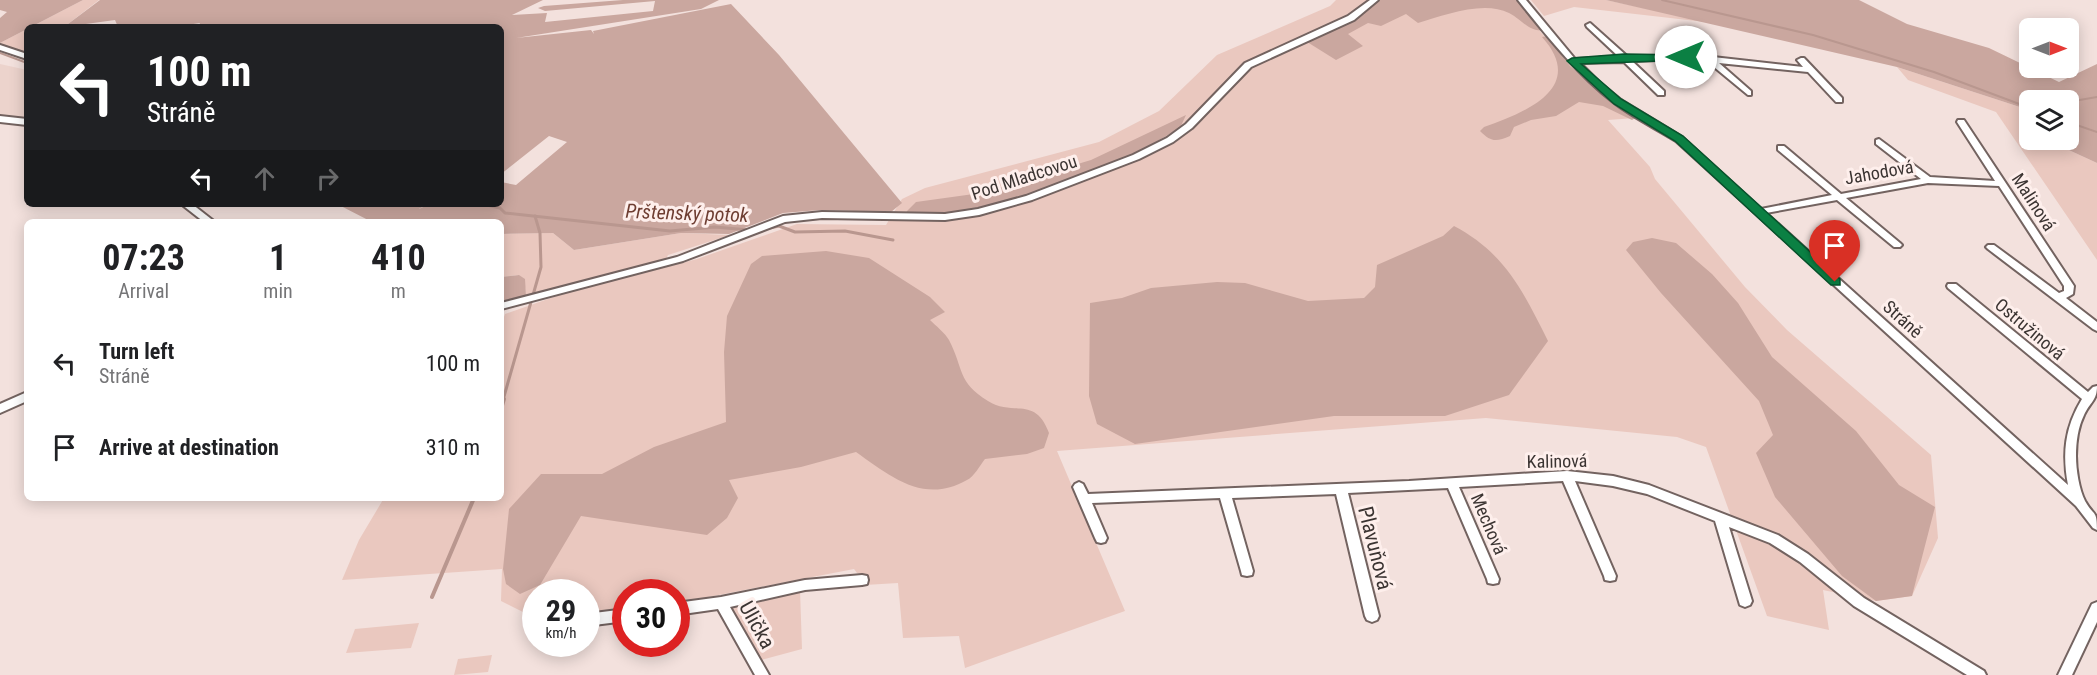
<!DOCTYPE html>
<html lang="en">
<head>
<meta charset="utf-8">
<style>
  :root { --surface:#fff; --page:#f6f6f6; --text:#202124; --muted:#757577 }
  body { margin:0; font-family:"Roboto Condensed",sans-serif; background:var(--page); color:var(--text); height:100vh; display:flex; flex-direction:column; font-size:22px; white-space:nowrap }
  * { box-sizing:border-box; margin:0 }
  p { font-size:20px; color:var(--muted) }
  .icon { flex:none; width:33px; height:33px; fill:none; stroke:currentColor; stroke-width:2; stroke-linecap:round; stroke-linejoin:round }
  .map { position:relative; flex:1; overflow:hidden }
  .details { position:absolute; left:24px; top:219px; width:480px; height:282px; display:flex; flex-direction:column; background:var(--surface); border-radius:9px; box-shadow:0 3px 15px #0003 }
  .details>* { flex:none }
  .banner { position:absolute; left:24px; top:24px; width:480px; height:183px; border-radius:9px; box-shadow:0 3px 15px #0003; background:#202124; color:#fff; overflow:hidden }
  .needle { width:39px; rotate:90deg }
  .fabs { position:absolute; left:2019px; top:18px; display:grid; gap:12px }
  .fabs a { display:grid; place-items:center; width:60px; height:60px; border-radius:9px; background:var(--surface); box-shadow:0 3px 15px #0003; font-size:30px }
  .speed { position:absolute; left:522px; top:579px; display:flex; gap:12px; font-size:30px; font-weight:700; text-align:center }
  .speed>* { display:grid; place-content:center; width:78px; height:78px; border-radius:50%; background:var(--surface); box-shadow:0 3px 15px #0003; line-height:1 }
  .speed small { font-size:15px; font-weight:400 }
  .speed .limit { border:9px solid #d22; background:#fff; color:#111 }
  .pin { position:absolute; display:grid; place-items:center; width:51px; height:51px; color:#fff; margin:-62px -26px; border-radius:50% 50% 50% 0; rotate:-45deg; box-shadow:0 0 6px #0007 }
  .pin .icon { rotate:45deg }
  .me { position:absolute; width:66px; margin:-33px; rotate:270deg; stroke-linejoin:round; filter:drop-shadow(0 0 4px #0008) }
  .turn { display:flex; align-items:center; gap:21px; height:126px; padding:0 24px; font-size:27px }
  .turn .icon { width:78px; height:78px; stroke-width:2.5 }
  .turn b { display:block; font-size:42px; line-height:51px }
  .lanes { display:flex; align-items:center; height:57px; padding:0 24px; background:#0003; justify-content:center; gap:30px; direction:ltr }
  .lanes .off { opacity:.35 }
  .eta { display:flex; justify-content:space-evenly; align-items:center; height:102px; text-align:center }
  .eta b { font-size:36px; font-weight:700; line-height:42px }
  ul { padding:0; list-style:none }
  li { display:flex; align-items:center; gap:18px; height:84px; padding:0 24px }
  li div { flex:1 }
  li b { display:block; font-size:22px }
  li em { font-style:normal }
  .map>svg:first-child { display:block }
  .built { fill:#ecd3cc }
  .green { fill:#eac8bf }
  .forest { fill:#caa79f }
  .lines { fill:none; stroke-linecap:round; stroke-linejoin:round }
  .stream-far2 { stroke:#b9978f; stroke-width:2 }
  .stream-far1 { stroke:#b9978f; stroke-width:3 }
  .stream { stroke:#b9978f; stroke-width:4 }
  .minor-casing { stroke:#736360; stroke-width:4 }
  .minor { fill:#fff; fill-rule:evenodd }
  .route { fill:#0b8043; stroke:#07532c; stroke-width:1.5 }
  .labels { text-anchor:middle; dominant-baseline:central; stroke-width:6; stroke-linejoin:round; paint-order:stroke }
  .street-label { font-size:18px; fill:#3b3432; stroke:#feefec }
  .water-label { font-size:20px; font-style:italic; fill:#6e3d31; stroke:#feefec }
  .near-street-label { font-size:21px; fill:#3b3432; stroke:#feefec }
</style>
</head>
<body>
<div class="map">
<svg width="2097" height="675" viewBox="0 0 2097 675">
  <rect width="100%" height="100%" fill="#f3e1dd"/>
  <!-- built -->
  <path class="built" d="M0 64 27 70V120L0 117Z"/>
  <!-- green -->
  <g class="green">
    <path d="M83 0H99L64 27H27V54L0 45V43Z"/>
    <path d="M1336 0H1516C1549 46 1587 86 1635 118L1608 120 1650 167 1655 179 1745 287 1787 330 1931 455 1938 538 1912 596 1876 601 1823 590 1829 630 1767 616 1706 447 1677 437 1486 418 1057 451 1125 611 965 668 959 636 903 638 898 583 865 585 866 576 857 573 854 569 677 603 676 592H626L625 609 587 612 586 592H536L535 618 501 601 502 569 342 580 359 540 384 498H501V326L505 314 565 293 697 259 797 224 886 225 902 199 925 188 1099 142 1159 111 1217 55 1330 6Z"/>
    <path d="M1531 0H1606L1714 23 1574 7 1544 16Z"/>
    <path d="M1897 67 2029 110 2030 140H2047L2097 163V260L1996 112 1908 80Z"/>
    <path d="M553 233 574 250 681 233 730 235 668 255 666 259 526 296 524 279 518 275 501 277V234Z"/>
    <path d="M800 590 802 649 761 660 729 608Z"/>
    <path d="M419 623 411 648 346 653 355 629Z"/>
    <path d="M492 655 488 672 454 675 458 659Z"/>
  </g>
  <!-- forest -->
  <g class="forest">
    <path d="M0 0H83L0 43V18L7 12 0 10Z"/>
    <path d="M100 0H543L512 15 547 13 545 22 653 11 655 1 545 11 538 8 544 6 623 0H719L701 9 516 38 591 30 594 34 593 31 731 4 779 55 902 203 891 212 820 210 783 213 729 234 681 233 574 250 553 233 501 234V222H372L337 204H427L419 209 429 204H501V182L516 185 567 142 549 136 501 174V27H198L200 23 174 27H118L115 20 64 27Z"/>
    <path d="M1380 0H1519L1534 21 1545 31C1527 31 1524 21 1509 13 1484 0 1444 15 1418 23L1406 14 1381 26 1368 23 1348 34 1363 46 1336 60 1304 40 1350 22Z"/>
    <path d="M1606 0H1859L1907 24 1989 48 2059 82 2097 64V163L2047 140H2068V100H2030L2029 110 1897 67Z"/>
    <path d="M1547 36 1570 66 1635 118 1632 120 1603 106 1579 102 1556 116 1531 120 1514 127 1510 136C1496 142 1491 142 1480 131L1484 127C1527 112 1587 87 1542 37Z"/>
    <path d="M1186 115 1180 128 1138 152 1059 185 981 208 927 216 906 215 907 211 916 202 981 193 1091 160Z"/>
    <path d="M1454 226C1505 253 1523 291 1548 341L1509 395 1445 416H1334L1135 444 1097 424 1089 396 1090 303 1122 298 1151 288 1217 282 1245 283 1308 301 1364 298 1375 287 1377 265 1443 236Z"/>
    <path d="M1652 238 1676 243 1712 274 1738 303 1772 357 1856 431 1899 485 1935 507 1912 596 1876 601 1842 576 1775 497 1756 453 1773 435 1759 401 1661 293 1626 250 1633 242Z"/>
    <path d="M826 251 869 258 930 297 945 312 930 320C936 326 945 333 949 340 964 369 957 382 988 401 1013 417 1035 395 1049 433L1044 448 1027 454 985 459C980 465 974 477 967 480 924 505 890 476 856 452L801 467 729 480 738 498 727 518 707 535 581 516 540 585 520 594 506 584 503 569 509 509 541 474H602L654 447 726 422 724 352 727 316 751 264 762 256Z"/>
    <path d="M519 275 525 279 526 296 501 301V277Z"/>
  </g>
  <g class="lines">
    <!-- stream-far2 -->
    <g class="stream-far2">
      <path d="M1662 0 1813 35 1934 72 2030 108"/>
      <path d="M0 53 27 63"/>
      <path d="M2068 102 2097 97"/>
      <path d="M2068 122 2097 132"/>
    </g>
    <!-- stream-far1 -->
    <g class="stream-far1">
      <path d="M482 204 500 208 505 213 670 231 715 227 749 230"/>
      <path d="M765 229 779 226 795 232 845 231 893 240"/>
      <path d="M503 400 541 267 540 233 535 216"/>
    </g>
    <!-- stream -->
    <g class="stream">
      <path d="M501 409 504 399"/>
      <path d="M432 597 474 498"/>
    </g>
    <!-- minor casing -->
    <g class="minor-casing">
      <g id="minor">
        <path d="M1370 0H1378L1354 20 1251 67 1192 128 1173 142 1139 159 1032 200 979 215 945 220 822 218 785 222 683 261 501 309V303L677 257 783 216 822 212 945 214 978 209 1026 196 1133 155 1167 138 1186 124 1245 63 1348 16Z"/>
        <path d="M1518 0H1526L1575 59 1619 57 1587 27 1586 25 1590 23 1628 57 1686 55 1702 56 1682 39V35H1685L1713 57 1803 67 1797 60 1801 58H1804L1842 98V102H1836L1808 72 1719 63 1751 91V95H1748L1708 62 1686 59 1632 61 1664 91V95H1658L1624 62 1580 63 1599 82 1621 100 1682 137 1761 209 1832 195 1778 150V146H1784L1841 194 1921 179 1876 144V140L1879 139 1930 177 1995 181 1957 122 1958 120H1964L2074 286 2073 294 2066 298 2097 322V331L2093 329 1988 249 1986 247 1988 245H1994L2059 293 2064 291V286L1999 186 1928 183 1846 198 1900 243 1902 245 1900 247H1894L1837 200 1766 213 2068 485C2062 453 2065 427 2082 399L1948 288 1947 286 1948 284H1956L2088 392 2093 387 2097 386C2097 401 2090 402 2084 415 2078 427 2076 442 2076 456 2076 470 2079 489 2085 501 2094 517 2097 509 2097 530L2093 528 2076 506 1676 141C1655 128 1632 117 1613 102 1576 73 1547 36 1518 0Z"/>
        <path d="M0 45 27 54V59L0 50Z"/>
        <path d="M0 116 27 119V125L0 122Z"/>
        <path d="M181 204H192L215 222H204Z"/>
        <path d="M27 392V401L0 413V404Z"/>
        <path d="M1567 471 1613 476 1649 485 1778 535 1808 554 1864 598 1984 671 1986 675H1967L1854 606 1800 562 1770 543 1729 527 1752 601 1750 605 1745 607 1740 605 1715 521 1647 494 1613 486 1575 481 1616 576 1615 580 1610 581 1605 580 1604 576 1563 481 1459 487 1499 579 1498 583 1493 584 1488 583 1487 579 1448 488 1348 493 1379 616 1377 620 1372 622 1367 620 1365 616 1336 494 1232 498 1253 571 1252 575 1247 576 1242 575 1241 571 1220 498 1092 503 1107 538 1105 542 1101 543 1097 542 1095 538 1073 487 1075 484 1079 482 1083 484 1088 494 1409 481Z"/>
        <path d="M862 575 867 576 868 580 867 584 862 585 805 590 730 607 769 675H755L718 609 676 615V603L721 597 805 580Z"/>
        <path d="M2097 602V622L2072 675H2058L2092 604Z"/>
        <path d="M626 609V621L586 626V614Z"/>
      </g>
    </g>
    <!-- minor -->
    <use href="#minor" class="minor"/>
  </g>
  <!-- route -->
  <path class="route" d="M1624 54 1689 55V59L1686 60 1581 64 1621 99 1683 136 1840 279V285H1831L1675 141 1614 104 1567 61 1572 58Z"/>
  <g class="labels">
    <!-- street labels -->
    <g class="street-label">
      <text transform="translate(1879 172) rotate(-10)">Jahodová</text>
      <text transform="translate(1024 177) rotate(-18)">Pod Mladcovou</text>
      <text transform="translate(2034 202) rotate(57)">Malinová</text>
      <text transform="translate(1903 319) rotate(42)">Stráně</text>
      <text transform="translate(2030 329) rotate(40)">Ostružinová</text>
      <text transform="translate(1557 461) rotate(-1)">Kalinová</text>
      <text transform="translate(1489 524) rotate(67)">Mechová</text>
    </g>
    <!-- water labels -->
    <g class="water-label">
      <text transform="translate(687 213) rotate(2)">Prštenský potok</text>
    </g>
    <!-- near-street labels -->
    <g class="near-street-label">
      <text transform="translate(1375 548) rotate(76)">Plavuňová</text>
      <text transform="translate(757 625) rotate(61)">Ulička</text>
    </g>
  </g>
</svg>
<div class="fabs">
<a><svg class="needle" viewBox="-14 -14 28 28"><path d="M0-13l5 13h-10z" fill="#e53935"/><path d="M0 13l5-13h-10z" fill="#757577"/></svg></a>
<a><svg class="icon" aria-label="layers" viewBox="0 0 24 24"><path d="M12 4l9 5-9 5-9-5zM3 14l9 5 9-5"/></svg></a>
</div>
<div class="speed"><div>29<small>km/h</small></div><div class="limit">30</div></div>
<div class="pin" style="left:1835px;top:282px;background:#d93025"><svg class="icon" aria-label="arrive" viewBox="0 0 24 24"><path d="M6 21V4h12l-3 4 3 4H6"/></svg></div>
<svg class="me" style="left:1686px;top:57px" viewBox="-20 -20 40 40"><circle r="19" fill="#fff"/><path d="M0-13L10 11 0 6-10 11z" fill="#0b8043"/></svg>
<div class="banner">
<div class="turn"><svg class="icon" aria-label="left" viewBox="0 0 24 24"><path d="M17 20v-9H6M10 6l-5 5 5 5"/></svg><div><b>100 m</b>Stráně</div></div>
<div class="lanes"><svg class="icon" aria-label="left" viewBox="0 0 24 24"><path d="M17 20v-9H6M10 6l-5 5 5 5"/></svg><svg class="icon off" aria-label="ahead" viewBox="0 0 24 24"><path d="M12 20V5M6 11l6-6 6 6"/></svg><svg class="icon off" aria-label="right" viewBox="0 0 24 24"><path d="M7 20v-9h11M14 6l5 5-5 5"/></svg></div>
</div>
<section class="details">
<div class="eta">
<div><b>07:23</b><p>Arrival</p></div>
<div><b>1</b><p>min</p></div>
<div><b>410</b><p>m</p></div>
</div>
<ul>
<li><svg class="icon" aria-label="left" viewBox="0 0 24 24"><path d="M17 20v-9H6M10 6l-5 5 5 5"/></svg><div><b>Turn left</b><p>Stráně</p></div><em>100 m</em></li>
<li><svg class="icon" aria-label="arrive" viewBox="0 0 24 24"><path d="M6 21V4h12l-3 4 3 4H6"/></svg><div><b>Arrive at destination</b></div><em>310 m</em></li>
</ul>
</section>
</div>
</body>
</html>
